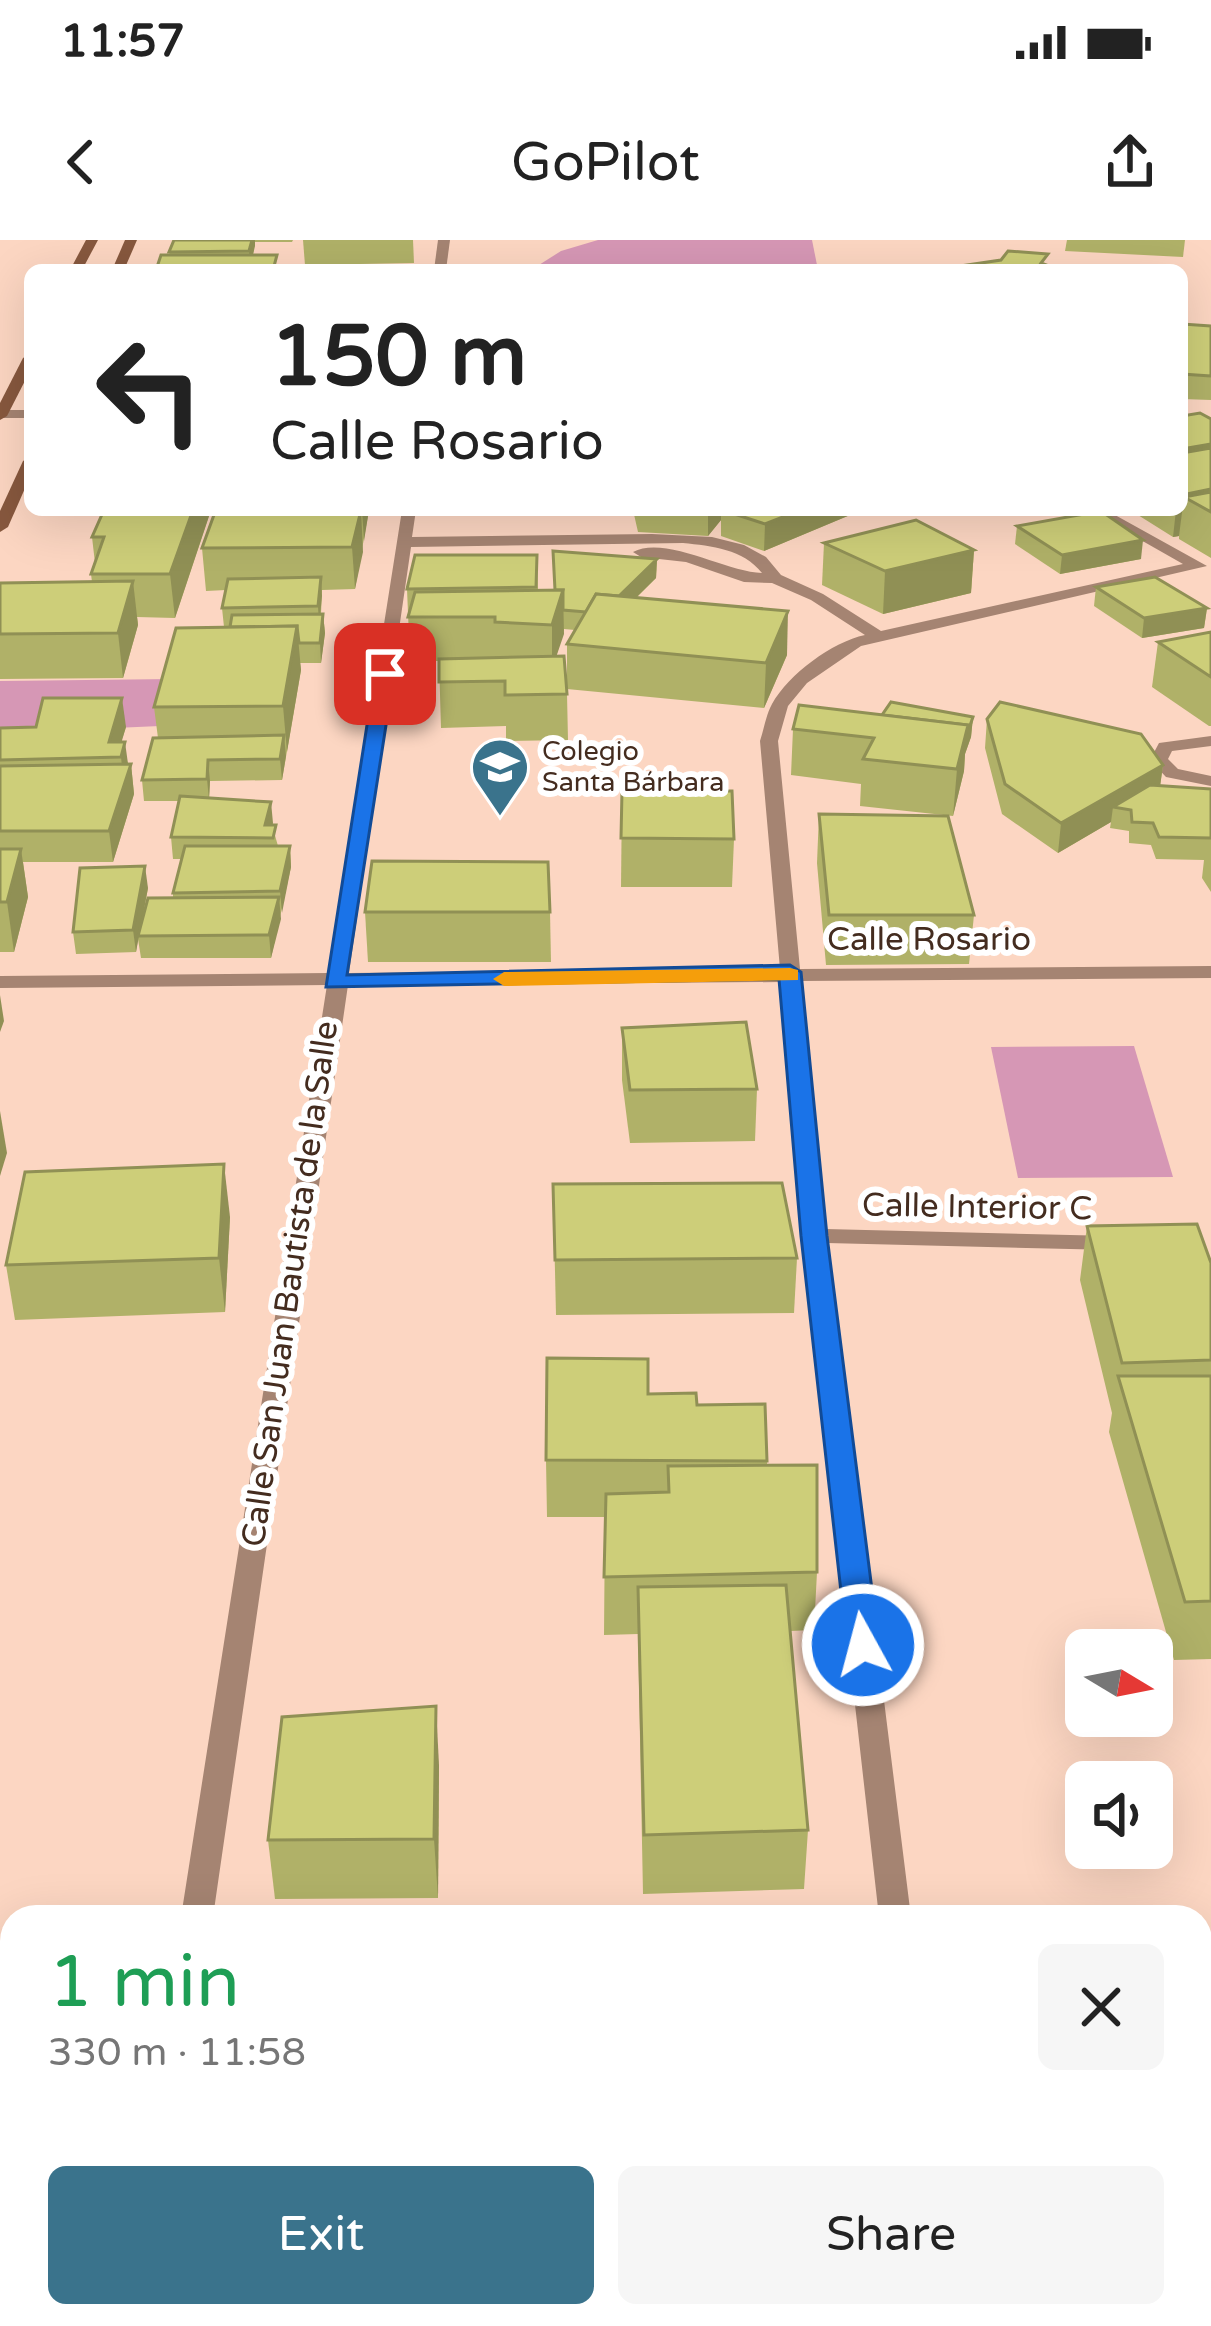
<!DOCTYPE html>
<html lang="en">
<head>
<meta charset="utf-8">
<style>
  :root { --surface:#fff; --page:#f6f6f6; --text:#222; --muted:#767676; --accent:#3a738c }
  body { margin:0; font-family:"Varela Round",sans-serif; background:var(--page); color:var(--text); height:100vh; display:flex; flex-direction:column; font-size:45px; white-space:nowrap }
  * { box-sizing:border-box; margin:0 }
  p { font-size:39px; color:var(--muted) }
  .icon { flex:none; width:66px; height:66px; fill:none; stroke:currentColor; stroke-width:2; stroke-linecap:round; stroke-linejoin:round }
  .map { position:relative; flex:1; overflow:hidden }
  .drawer { position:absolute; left:0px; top:1665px; width:1212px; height:423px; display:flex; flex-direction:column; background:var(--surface); border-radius:36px 36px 0 0; box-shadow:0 12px 48px #0002 }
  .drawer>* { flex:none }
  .banner { position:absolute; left:24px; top:24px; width:1164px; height:252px; border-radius:18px; box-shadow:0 12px 48px #0002; background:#fff; color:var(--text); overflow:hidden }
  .needle { width:78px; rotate:100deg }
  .fabs { position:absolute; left:1065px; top:1389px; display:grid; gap:24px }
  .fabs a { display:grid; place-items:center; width:108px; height:108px; border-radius:18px; background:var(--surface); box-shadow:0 12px 48px #0002; font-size:60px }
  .pin { position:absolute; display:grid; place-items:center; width:102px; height:102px; color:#fff; margin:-51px; border-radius:24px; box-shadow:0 6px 18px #0006 }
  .me { position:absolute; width:132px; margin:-66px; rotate:353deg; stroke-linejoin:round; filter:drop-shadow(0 0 9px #0008) }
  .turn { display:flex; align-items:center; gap:42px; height:252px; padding:0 48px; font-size:54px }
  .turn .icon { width:156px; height:156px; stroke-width:2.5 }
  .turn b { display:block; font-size:84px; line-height:102px }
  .round { display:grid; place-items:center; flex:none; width:126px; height:126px; border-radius:18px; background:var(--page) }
  .overview { display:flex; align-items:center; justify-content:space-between; height:204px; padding:0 48px }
  h1 { font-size:72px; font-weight:600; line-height:90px; color:#1e9e55 }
  .button { display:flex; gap:24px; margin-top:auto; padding:24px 48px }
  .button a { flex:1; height:138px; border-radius:18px; background:var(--accent); color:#fff; font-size:48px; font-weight:600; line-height:138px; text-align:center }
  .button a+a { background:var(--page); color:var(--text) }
  .status { display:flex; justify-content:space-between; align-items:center; height:84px; padding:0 60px; background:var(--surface); direction:ltr }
  .status svg { height:33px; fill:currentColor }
  header { display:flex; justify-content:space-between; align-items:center; height:156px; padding:0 48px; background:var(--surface); font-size:54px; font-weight:600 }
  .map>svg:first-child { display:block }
  .green { fill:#d697b5 }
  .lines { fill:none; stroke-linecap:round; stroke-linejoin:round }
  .street { fill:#a58472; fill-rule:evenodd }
  .secondary { fill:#87583e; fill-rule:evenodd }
  .wall { fill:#b0b168 }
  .shaded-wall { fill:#909055 }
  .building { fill:#cdce79; stroke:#909055; stroke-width:3 }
  .route { fill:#1a73e8; stroke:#114b97; stroke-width:3 }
  .slow { fill:#f59e0b }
  .labels { text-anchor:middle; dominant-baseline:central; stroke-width:12; stroke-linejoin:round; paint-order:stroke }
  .far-poi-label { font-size:27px; fill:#442c1f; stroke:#fff; text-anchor:start }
  .street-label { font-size:33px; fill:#442c1f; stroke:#fff }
</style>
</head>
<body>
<div class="status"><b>11:57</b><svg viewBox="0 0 49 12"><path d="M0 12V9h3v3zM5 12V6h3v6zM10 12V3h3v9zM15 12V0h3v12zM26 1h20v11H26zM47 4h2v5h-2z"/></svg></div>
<header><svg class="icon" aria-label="back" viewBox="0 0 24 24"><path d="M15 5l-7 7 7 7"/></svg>GoPilot<svg class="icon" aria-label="share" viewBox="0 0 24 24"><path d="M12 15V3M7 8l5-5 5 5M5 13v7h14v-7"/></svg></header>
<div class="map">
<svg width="1211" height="2086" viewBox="0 0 1211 2086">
  <rect width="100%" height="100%" fill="#fcd6c2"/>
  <!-- green -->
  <g class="green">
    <path d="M598 0H812L818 30H531L561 11Z"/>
    <path d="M173 439 160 486 0 493V441Z"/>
    <path d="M1134 806 1173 937 1018 938 991 807Z"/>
  </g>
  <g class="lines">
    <!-- street -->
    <g class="street">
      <path d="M438 0H450L446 30H434Z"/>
      <rect x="0" y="170" width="30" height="8"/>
      <path d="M402 270H416L412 297 652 294 712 297 744 305 766 317 781 335 823 354 881 391 1183 324 1088 270H1106L1207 326 861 406 807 443 788 466 778 501 800 729 1211 726V738L801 741 825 989 1113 996 1125 1003 1113 1010 827 1003 911 1677H879L802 996 781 742 348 745 213 1677H181L327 745 0 748V736L329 733ZM683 303C712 306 743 309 762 333 726 332 665 295 633 312L641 317 686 322 744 342 772 343 811 360 865 395C832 402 789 434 772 464 766 475 764 489 760 501L780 729 349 733 411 307Z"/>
      <path d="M1211 496V506L1172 511 1168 519 1178 529 1211 536V546L1166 537 1150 520 1159 503Z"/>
      <path d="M135 2076H171L170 2086H134Z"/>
      <path d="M898 2076H934L935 2086H899Z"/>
    </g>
    <!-- secondary -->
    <g class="secondary">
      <path d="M86 0H98L82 30H70Z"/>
      <path d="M125 0H137L124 30H112Z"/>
      <path d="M30 114V131L7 176 0 180V163L23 118Z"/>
      <path d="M30 217V237L8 287 0 292V271L23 221Z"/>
      <rect x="1200" y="1705" width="11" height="26"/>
      <rect x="0" y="1706" width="12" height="26"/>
    </g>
  </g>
  <!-- wall -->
  <g class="wall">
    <path d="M174 0H293L292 2H255L253 15H169Z"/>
    <path d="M303 0H413L414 23 305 25Z"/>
    <path d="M1067 0H1185L1183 17 1065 11Z"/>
    <path d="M1182 84 1211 86V160L1182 159Z"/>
    <path d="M1182 176 1211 179V318L1179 299V296L1173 297 1130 270H1182Z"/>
    <path d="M68 270H211L175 378 137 377 138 385 123 438 0 439V343L92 342 91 334 95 323 92 297 103 273H68Z"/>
    <path d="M220 270H369L355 349 322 350 321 374H323L325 393 321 423H300L301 430 282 540 210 541 209 558 272 585 278 606H290L291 627 271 718H141L138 699 136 712 76 714 73 692 148 648 141 685 173 658V653L182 619H173L171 597 179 561H144L142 540 158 498 154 467 224 387 222 368 226 350 206 351 202 308Z"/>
    <path d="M633 270H862L764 311 721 296V280L708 296 638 292Z"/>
    <path d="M1017 286 1141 319 1060 334 1015 304Z"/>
    <path d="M824 303 974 310 971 353 883 374 822 345Z"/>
    <path d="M537 315 538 350H554L657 319 656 338 637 357 787 415 764 468 567 449V404L575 390 564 389 556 417 567 454 568 500 506 501V486L441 488 439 421H410L407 349Z"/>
    <path d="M1096 347 1207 368 1204 388 1142 398 1094 366Z"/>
    <path d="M1211 392V486H1209L1152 447 1158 402Z"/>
    <path d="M882 475 973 477 971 497 965 514 964 531 953 576 860 566 861 544 791 535 793 489Z"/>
    <path d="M987 479 1163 525 1160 546 1211 549V652L1202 638 1204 620 1156 619 1151 605 1129 603V591L1110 588 1111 582 1058 613 1002 574 985 508Z"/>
    <path d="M126 487 121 502 128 524H131L134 554 113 622H23L28 657 14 712H0V488Z"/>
    <path d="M622 551 734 599 732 647H621Z"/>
    <path d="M819 574 974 675 969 724 826 725 817 623Z"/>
    <path d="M365 672H550L551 722H368Z"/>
    <path d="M622 788 757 849 755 901 630 903 622 840Z"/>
    <path d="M553 944 797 1018 794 1073 556 1075Z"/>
    <path d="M230 977 225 1072 15 1080 6 1025Z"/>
    <path d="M1087 986 1211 1023V1419L1174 1420 1109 1192 1112 1173 1080 1040Z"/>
    <path d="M648 1154 697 1165 767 1221V1225L817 1332 814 1390 790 1391 808 1590 804 1649 643 1654 638 1394 604 1395 605 1277H547L546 1220Z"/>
    <path d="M439 1525 438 1658 275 1659 268 1600Z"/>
    <rect x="0" y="1861" width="12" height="154"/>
    <path d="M1211 2004V2086H1195L1191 2076H1200V2005Z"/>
    <path d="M202 2076H385L202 2079Z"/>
  </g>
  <!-- shaded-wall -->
  <g class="shaded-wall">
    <path d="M252 0H255V6L250 27 249 11Z"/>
    <path d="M1211 204V243L1182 248V209Z"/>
    <path d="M1211 249V272L1184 257 1179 296 1173 297 1176 270H1182V255Z"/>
    <path d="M193 270H211L175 378 170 334Z"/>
    <path d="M361 270 363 312 355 349 352 307Z"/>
    <path d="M362 270H369L364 301Z"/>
    <path d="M708 270H721V280L708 296Z"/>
    <path d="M801 270H862L764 311 765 284Z"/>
    <path d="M1143 300 1141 319 1060 334 1062 315Z"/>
    <path d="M974 310 971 353 883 374 885 331Z"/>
    <path d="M657 319 656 338 600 393V373Z"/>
    <path d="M321 337 322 356 319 386 318 366Z"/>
    <path d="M133 341 138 385 123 438 118 393Z"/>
    <path d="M563 350 564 394 552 429V385Z"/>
    <path d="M1207 368 1204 388 1142 398 1144 378Z"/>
    <path d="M788 371 787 415 764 468 766 423Z"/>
    <path d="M323 374 325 393 321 423 320 403Z"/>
    <path d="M297 386 301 430 287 512 283 466Z"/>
    <path d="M122 458 126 487 117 517 109 502Z"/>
    <path d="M973 477 971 497 965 514 964 531 953 576 957 529 968 485Z"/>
    <path d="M284 495 286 516 282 540 280 519Z"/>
    <path d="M125 502 129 531 131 524 134 554 113 622 109 591 124 545 121 517Z"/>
    <path d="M208 520 210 541 209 560 207 539Z"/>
    <path d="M1163 525 1159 554 1131 570 1113 567 1111 582 1058 613 1061 583Z"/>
    <path d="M271 562 273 583 269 598 265 585Z"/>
    <path d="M290 606 291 627 282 673 280 651Z"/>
    <path d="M21 609 28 657 14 712 7 662Z"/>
    <path d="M145 626 148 648 136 712 133 690Z"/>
    <path d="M279 657 281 679 271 718 269 695Z"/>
    <path d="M0 755 4 781 0 792Z"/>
    <path d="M0 871 7 913 0 936Z"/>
    <path d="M224 924 230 977 225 1072 219 1018Z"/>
    <path d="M436 1466 439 1525 438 1658 434 1599Z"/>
  </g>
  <!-- building -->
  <g class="building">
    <path d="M174 0H252L249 11 169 12Z"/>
    <path d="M1008 11 1048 14 1041 23 1059 30H952L954 27 1001 20Z"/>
    <path d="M161 15H277L273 30H156Z"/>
    <path d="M1182 84 1211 86V136L1182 134Z"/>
    <path d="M1200 173 1211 179V204L1182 209V176Z"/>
    <path d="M1211 208V249L1182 255V213Z"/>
    <path d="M1211 252V272L1184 257Z"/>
    <path d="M104 270H193L170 334H91L104 297H92Z"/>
    <path d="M361 270 352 307 202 308 215 272Z"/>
    <path d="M722 270H801L765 284Z"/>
    <path d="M1101 271 1143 300 1062 315 1017 286Z"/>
    <path d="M916 280 974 310 885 331 824 303Z"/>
    <path d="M553 311 657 319 619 356 596 354 586 372 563 370V350H555Z"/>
    <path d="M415 315H537L536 347 407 349Z"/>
    <path d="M321 337 318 366 222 368 228 339Z"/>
    <path d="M1155 337 1207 368 1144 378 1096 347Z"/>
    <path d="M133 341 118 393 0 394V343Z"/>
    <path d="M563 350 552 385 495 382V377H408L415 352Z"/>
    <path d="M596 354 788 371 766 423 567 404Z"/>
    <path d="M323 374 320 403H299L297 386 230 387 232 375Z"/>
    <path d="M297 386 283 466 154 467 176 388Z"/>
    <path d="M1211 392V437L1158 402Z"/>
    <path d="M564 416 567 454 505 455V441L439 442V419Z"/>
    <path d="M43 458H122L109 502H125L121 517 0 520V488L36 487Z"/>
    <path d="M891 462 973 477 967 494 968 485 882 475Z"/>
    <path d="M1000 462 1141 494 1163 525 1061 583 1005 544 987 479Z"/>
    <path d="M799 465 968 485 957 529 863 519 874 498 793 489Z"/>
    <path d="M284 495 280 519 208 520 207 539 142 540 153 498Z"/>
    <path d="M131 524 109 591H0V526Z"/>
    <path d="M1150 545 1211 549V598L1159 597 1153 583 1132 582 1131 570 1113 567Z"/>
    <path d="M622 551H732L734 599 621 598Z"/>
    <path d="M180 556 271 562 265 585H276L273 598 171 597Z"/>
    <path d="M819 574 948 576 974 675H829Z"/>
    <path d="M185 606H290L280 651 173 653Z"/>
    <path d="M0 609H21L7 662H0Z"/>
    <path d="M372 621 548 622 550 672H365Z"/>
    <path d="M145 626 133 690 73 692 80 628Z"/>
    <path d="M279 657 269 695 138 696 148 658Z"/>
    <path d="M746 782 757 849 630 850 622 788Z"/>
    <path d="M224 924 219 1018 6 1025 25 932Z"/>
    <path d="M782 943 797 1018 555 1020 553 944Z"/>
    <path d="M1197 984 1211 1023V1120L1122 1123 1087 986Z"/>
    <path d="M547 1118 648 1119V1154L696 1153 697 1165 765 1164 767 1221 546 1220Z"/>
    <path d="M1118 1136H1211V1361L1185 1362Z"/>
    <path d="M817 1225V1332L604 1337 606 1254 669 1252 668 1226Z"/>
    <path d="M786 1345 808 1590 644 1595 638 1347Z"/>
    <path d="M436 1466 434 1599 268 1600 282 1477Z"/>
    <rect x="0" y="1861" width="12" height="127"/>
    <path d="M1211 2004V2033L1200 2006Z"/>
    <path d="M0 2068H12V2076H88L86 2086H0Z"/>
  </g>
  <!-- route -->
  <path class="route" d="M385 428 394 434 347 735 790 725 801 732 827 996 879 1405 874 1413H851L847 1405 801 996 779 739 326 747 375 434Z"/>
  <!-- slow -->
  <path class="slow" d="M790 728 798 730V740L504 746 493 739 504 732Z"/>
  <!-- icons -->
  <defs>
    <g id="school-pin" transform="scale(3)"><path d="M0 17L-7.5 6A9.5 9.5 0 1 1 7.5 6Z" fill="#3a738c" stroke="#fff"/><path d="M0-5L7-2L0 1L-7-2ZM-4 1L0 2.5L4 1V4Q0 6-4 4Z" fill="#fff"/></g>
  </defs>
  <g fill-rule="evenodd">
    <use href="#school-pin" x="500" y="527"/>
  </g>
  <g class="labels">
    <!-- far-poi labels -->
    <g class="far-poi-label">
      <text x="542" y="511">Colegio<tspan x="542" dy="31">Santa Bárbara</tspan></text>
    </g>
    <!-- street labels -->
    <g class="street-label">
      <text x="929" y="699">Calle Rosario</text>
      <text transform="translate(977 967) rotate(1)">Calle Interior C</text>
      <text transform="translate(290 1044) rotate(-82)">Calle San Juan Bautista de la Salle</text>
    </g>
  </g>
</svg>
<div class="fabs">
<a><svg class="needle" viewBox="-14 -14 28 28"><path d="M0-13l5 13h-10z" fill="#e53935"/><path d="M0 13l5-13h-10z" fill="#767676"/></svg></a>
<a><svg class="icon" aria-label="sound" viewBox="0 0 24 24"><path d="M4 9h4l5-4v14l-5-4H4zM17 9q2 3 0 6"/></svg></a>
</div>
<div class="pin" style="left:385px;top:434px;background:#d93025"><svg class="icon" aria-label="arrive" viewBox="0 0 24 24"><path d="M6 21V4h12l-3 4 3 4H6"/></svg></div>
<svg class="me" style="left:863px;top:1405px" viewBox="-20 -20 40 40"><circle r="17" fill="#1a73e8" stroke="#fff" stroke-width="3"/><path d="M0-11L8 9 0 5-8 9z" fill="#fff"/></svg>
<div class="banner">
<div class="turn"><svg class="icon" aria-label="left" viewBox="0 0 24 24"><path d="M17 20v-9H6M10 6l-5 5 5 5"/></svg><div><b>150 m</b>Calle Rosario</div></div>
</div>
<section class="drawer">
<div class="overview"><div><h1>1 min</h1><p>330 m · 11:58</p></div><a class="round"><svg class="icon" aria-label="close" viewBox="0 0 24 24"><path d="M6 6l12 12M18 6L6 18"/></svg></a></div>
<div class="button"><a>Exit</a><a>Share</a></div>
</section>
</div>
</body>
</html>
